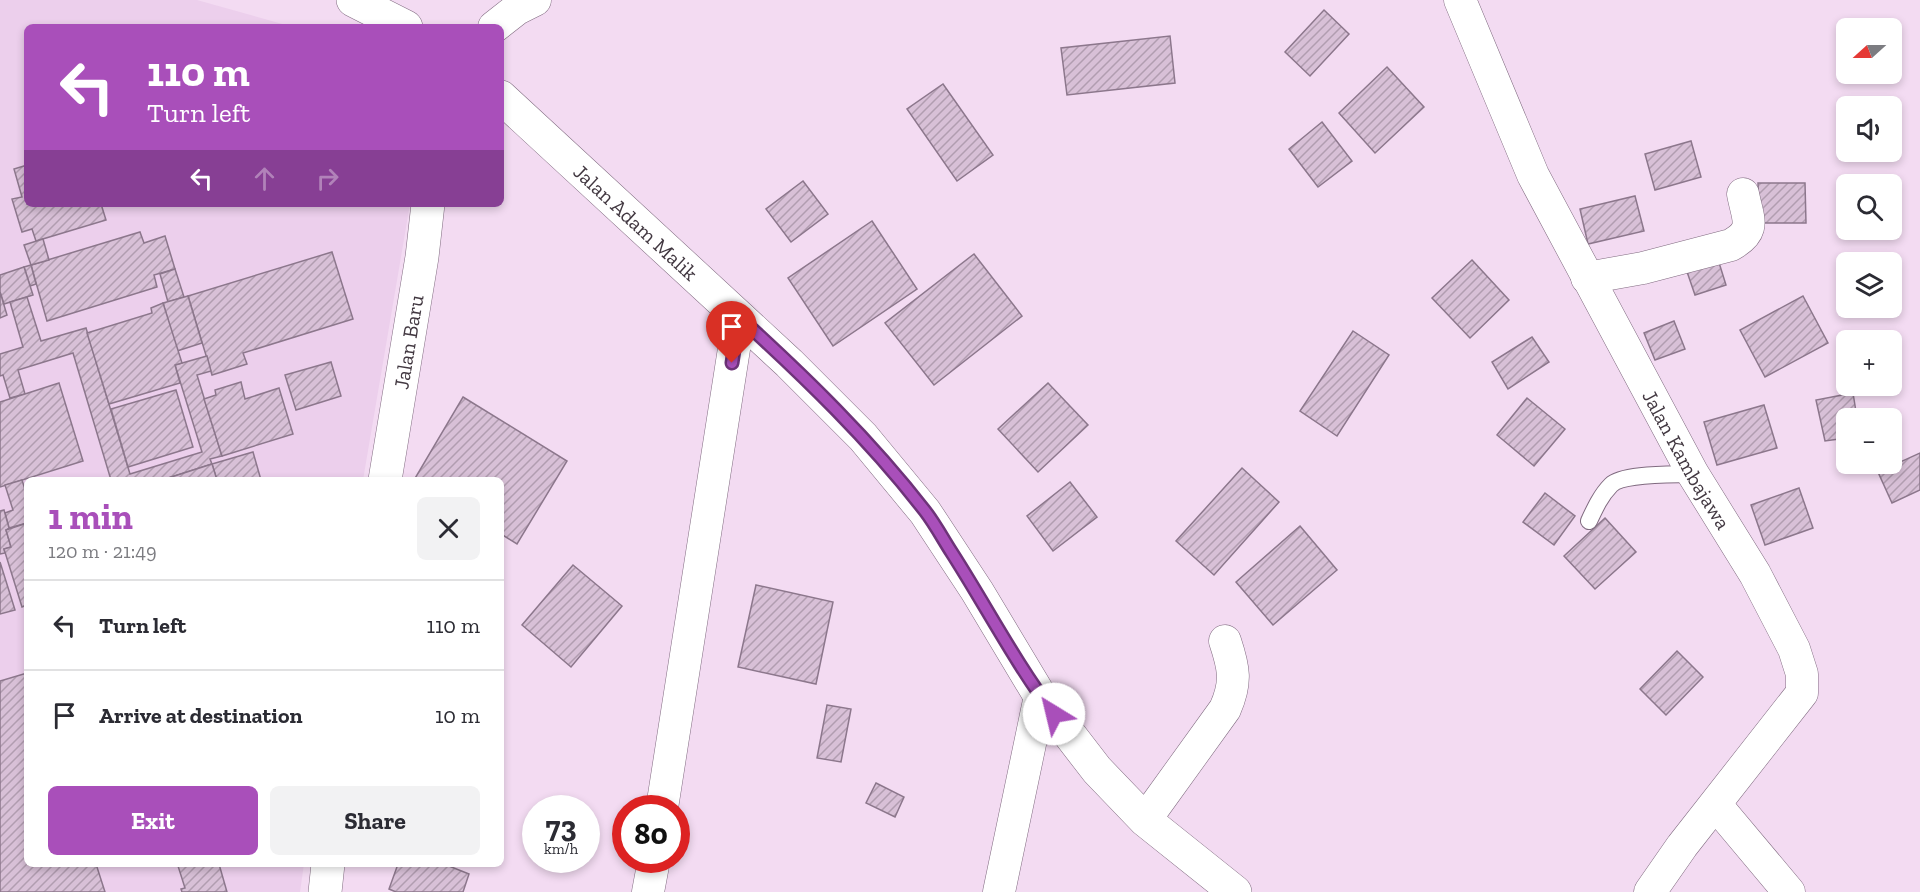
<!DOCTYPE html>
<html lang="en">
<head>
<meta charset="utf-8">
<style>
  :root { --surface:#fff; --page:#f2f2f3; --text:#2b2b33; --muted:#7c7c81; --line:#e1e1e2; --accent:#a94fba }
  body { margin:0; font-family:"Zilla Slab",serif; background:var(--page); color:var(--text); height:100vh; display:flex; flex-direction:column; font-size:22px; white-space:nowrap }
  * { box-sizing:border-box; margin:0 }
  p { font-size:20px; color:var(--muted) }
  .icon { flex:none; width:33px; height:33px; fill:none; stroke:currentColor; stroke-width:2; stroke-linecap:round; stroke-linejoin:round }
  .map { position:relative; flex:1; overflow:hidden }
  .side { position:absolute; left:24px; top:477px; width:480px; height:390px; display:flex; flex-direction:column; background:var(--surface); border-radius:9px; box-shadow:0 3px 9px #0003 }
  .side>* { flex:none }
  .hud { position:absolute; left:24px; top:24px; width:480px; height:183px; border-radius:9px; box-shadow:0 3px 9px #0003; background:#a94fba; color:#fff; overflow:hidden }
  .needle { width:39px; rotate:249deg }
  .controls { position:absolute; left:1836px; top:18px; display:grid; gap:12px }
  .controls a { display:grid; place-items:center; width:66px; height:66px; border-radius:9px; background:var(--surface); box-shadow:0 3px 9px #0003; font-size:30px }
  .speed { position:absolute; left:522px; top:795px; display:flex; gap:12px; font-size:30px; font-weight:700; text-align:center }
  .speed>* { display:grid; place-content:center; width:78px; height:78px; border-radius:50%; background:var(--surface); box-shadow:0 3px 9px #0003; line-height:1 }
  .speed small { font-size:15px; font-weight:400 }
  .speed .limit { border:9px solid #d22; background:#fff; color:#111 }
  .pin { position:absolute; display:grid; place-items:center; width:51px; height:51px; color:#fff; margin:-62px -26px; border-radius:50% 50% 50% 0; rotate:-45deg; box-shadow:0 0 6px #0007 }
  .pin .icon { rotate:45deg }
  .me { position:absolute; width:66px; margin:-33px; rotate:324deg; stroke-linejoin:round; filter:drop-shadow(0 0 4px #0008) }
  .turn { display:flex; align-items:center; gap:21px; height:126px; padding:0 24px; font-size:27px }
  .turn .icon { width:78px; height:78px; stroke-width:2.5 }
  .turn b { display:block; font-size:42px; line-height:51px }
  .lanes { display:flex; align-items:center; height:57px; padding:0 24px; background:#0003; justify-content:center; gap:30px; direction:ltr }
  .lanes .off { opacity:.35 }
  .round { display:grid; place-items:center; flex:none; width:63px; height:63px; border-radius:9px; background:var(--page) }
  .summary { display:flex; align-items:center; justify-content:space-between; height:102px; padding:0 24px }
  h1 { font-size:36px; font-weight:700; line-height:45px; color:var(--accent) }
  .primary-button { display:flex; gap:12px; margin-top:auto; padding:12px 24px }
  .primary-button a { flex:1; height:69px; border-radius:9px; background:var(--accent); color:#fff; font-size:24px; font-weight:700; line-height:69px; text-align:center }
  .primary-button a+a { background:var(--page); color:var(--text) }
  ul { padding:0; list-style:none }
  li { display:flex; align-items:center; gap:18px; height:90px; padding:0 24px; border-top:2px solid var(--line) }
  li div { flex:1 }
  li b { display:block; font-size:22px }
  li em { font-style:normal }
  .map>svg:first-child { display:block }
  .built { fill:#eccfec }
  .building { fill:url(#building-hatch); stroke:#8c778c; stroke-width:1.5 }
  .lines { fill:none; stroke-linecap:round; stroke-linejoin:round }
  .service-casing { stroke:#806b80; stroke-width:18 }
  .minor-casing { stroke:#806b80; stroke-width:33 }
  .tertiary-casing { stroke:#806b80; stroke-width:34 }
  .trunk-casing { stroke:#806b80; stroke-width:34 }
  .service { stroke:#fff; stroke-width:16 }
  .minor { stroke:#fff; stroke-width:32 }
  .tertiary { stroke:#fff; stroke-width:33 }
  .trunk { stroke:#fff; stroke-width:33 }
  .route-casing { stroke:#6e3379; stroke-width:15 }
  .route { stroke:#a94fba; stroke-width:10 }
  .labels { text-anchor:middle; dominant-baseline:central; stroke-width:4.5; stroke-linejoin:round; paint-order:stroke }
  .street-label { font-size:21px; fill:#423841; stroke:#fff }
</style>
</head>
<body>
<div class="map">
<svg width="1920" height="892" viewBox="0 0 1920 892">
  <defs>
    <pattern id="building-hatch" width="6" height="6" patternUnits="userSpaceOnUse" patternTransform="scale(1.5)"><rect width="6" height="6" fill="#d8c0d7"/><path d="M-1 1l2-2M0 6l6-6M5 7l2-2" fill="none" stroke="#b19db0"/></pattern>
  </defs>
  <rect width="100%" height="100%" fill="#f3dbf2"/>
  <!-- built -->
  <path class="built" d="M0 0H197L293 27H27V204H410L363 480H27V864H304L300 892H0Z"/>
  <!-- building -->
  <g class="building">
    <path d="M1324 10 1349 34 1310 76 1285 52Z"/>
    <path d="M1170 36 1175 83 1067 95 1061 48Z"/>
    <path d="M1387 67 1424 107 1375 153 1339 113Z"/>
    <path d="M943 84 993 155 957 181 907 109Z"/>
    <path d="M1322 122 1352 161 1318 187 1289 149Z"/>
    <path d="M1691 141 1701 177 1655 190 1645 154Z"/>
    <path d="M27 165V204H101L106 220 36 241 32 229 22 232 12 199 22 197 14 169Z"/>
    <path d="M803 181 828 214 791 242 766 209Z"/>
    <path d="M1758 183H1805L1806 223H1759Z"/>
    <path d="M1635 196 1644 231 1588 244 1580 209Z"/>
    <path d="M872 221 917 289 833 346 788 278Z"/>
    <path d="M140 232 144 243 165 236 175 269 154 275 157 287 47 321 31 265Z"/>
    <path d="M43 239 49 260 31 265 24 245Z"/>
    <path d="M332 252 353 319 243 353 247 364 212 375 188 296Z"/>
    <path d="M1716 253 1726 285 1695 295 1684 263Z"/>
    <path d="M974 254 1022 316 934 385 885 323Z"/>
    <path d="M1472 260 1509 300 1470 338 1432 298Z"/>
    <path d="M31 265 36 284 30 286 24 267Z"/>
    <path d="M24 267 33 295 4 304 0 292V275Z"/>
    <path d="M175 269 184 297 168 302 160 274Z"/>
    <path d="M0 292 7 315 0 318Z"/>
    <path d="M188 296 202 343 177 351 163 303Z"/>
    <path d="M1803 296 1828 343 1765 377 1740 330Z"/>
    <path d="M27 297 41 341 86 328 130 474 202 452 175 365 207 356 211 371 197 375 222 456 210 459 212 464 162 480H111L73 353 18 370 25 394 10 398 3 375 0 376V354L23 347 10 302Z"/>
    <path d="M163 303 182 363 175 365 180 383 109 404 87 333 152 313 151 308Z"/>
    <path d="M1674 321 1685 349 1655 360 1644 333Z"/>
    <path d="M1353 331 1389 355 1337 436 1300 411Z"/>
    <path d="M1532 337 1549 362 1508 389 1492 362Z"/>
    <path d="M331 362 341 396 296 410 285 375Z"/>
    <path d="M241 382 245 399 279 388 293 434 222 456 204 399 216 395 215 390Z"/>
    <path d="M59 383 83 461 0 487V402Z"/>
    <path d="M1048 383 1088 425 1038 472 998 429Z"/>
    <path d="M176 390 193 447 128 467 111 409Z"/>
    <path d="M1853 393 1857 418H1846V438L1825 441 1816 400Z"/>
    <path d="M463 397 567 461 517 544 501 534V480H414Z"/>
    <path d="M1527 398 1565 429 1534 466 1497 435Z"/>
    <path d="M1764 405 1777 448 1717 465 1704 422Z"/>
    <path d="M253 452 261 480H217L212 464Z"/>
    <path d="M1920 453V490L1892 503 1878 472Z"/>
    <path d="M212 464 217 480H162Z"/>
    <path d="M1242 468 1279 502 1214 575 1176 541Z"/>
    <path d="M22 480 27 496V523L9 528 5 513 13 510 5 485Z"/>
    <path d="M1070 482 1097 517 1053 551 1027 516Z"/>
    <path d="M1799 488 1813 528 1765 545 1751 505Z"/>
    <path d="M1545 493 1575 516 1554 545 1523 522Z"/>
    <path d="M4 510 9 528 6 530 11 547 4 549 5 553 0 554V511Z"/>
    <path d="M1605 518 1636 552 1595 589 1564 556Z"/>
    <path d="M27 523V605L22 607 4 549 11 547 6 530Z"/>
    <path d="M1300 526 1337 570 1273 625 1236 582Z"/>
    <path d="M0 562 15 610 0 614Z"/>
    <path d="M573 565 622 606 571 667 522 625Z"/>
    <path d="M756 585 833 602 816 684 738 667Z"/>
    <path d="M1677 651 1703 677 1666 715 1640 689Z"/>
    <path d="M27 673V864H96L105 892H0V681Z"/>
    <path d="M827 705 851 709 841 762 817 758Z"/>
    <path d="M876 783 904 797 895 817 866 803Z"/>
    <path d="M182 864H219L227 892H182L181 889 185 888 178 866Z"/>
    <path d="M398 864H444L469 874 463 892H396L389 889Z"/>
  </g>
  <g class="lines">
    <!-- service casing -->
    <g class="service-casing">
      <path id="service" d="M1589 521C1595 508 1601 495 1611 485 1623 473 1675 475 1693 474"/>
    </g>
    <!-- minor casing -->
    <g class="minor-casing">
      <g id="minor">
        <path id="s1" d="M1460 0 1533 175 1693 474 1755 574 1794 649 1802 674V693L1682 846 1650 892"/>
        <path d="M494 27 517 9 535 0"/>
        <path d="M1587 278 1643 268 1731 245C1757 230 1748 220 1743 194"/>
        <path d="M1716 805 1789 892"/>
        <path d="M662 808 739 317"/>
        <path d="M1145 820 1225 709C1237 682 1234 668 1225 641"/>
        <path d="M648 892 654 860"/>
        <path d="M999 892 1040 696"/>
      </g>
    </g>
    <!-- tertiary casing -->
    <g class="tertiary-casing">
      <g id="tertiary">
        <path id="s2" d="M385 480 422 257 428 204"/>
        <path d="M325 892 328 864"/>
      </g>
    </g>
    <!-- trunk casing -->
    <g class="trunk-casing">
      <g id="trunk">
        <path d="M353 0 406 27"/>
        <path id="s3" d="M501 97 789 363 863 437 925 512 977 591 1040 696 1097 770 1145 820 1235 892"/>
      </g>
    </g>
    <!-- service -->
    <use href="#service" class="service"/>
    <!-- minor -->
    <use href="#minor" class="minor"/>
    <!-- tertiary -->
    <use href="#tertiary" class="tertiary"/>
    <!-- trunk -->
    <use href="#trunk" class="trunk"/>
  </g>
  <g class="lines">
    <!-- route casing -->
    <g class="route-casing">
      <path id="route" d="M732 363 739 317C805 377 870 440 925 511 935 524 943 539 952 553 986 606 1016 664 1054 714"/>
    </g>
    <!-- route -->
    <use href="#route" class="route"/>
  </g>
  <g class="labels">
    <!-- street labels -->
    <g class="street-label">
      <text stroke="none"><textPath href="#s3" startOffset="184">Jalan Adam Malik</textPath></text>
      <text stroke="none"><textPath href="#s2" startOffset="140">Jalan Baru</textPath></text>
      <text stroke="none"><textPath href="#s1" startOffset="513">Jalan Kambajawa</textPath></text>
    </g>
  </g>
</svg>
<div class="controls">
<a><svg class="needle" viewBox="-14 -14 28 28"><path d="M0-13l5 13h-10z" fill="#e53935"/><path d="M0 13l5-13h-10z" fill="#7c7c81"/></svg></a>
<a><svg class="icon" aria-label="sound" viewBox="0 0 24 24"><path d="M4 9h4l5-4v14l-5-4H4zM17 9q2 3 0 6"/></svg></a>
<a><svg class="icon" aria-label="search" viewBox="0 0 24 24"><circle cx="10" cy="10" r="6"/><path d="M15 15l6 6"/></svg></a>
<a><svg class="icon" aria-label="layers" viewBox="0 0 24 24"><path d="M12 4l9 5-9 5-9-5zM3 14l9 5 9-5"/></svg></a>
<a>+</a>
<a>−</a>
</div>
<div class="speed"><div>73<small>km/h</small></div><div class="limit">80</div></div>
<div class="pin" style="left:732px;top:363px;background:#d93025"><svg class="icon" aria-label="arrive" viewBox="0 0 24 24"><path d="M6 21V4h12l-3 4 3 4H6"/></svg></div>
<svg class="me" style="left:1054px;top:714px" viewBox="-20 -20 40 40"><circle r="19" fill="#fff"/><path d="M0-13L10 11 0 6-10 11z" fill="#a94fba"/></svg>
<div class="hud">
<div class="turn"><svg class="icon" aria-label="left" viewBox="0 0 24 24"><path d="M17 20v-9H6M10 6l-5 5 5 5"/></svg><div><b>110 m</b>Turn left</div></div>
<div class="lanes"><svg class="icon" aria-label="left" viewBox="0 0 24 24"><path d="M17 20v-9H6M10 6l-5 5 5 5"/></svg><svg class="icon off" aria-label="ahead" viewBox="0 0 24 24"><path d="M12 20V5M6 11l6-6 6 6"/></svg><svg class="icon off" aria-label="right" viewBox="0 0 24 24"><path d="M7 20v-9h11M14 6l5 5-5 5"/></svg></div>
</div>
<section class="side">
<div class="summary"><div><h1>1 min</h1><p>120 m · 21:49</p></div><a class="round"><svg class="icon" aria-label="close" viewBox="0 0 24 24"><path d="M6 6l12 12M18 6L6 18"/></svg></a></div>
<ul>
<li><svg class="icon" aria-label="left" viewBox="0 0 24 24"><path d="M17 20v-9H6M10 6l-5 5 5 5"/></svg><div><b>Turn left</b></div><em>110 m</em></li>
<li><svg class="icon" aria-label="arrive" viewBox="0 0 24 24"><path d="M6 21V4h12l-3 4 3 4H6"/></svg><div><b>Arrive at destination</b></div><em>10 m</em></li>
</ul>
<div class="primary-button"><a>Exit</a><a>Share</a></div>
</section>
</div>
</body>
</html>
